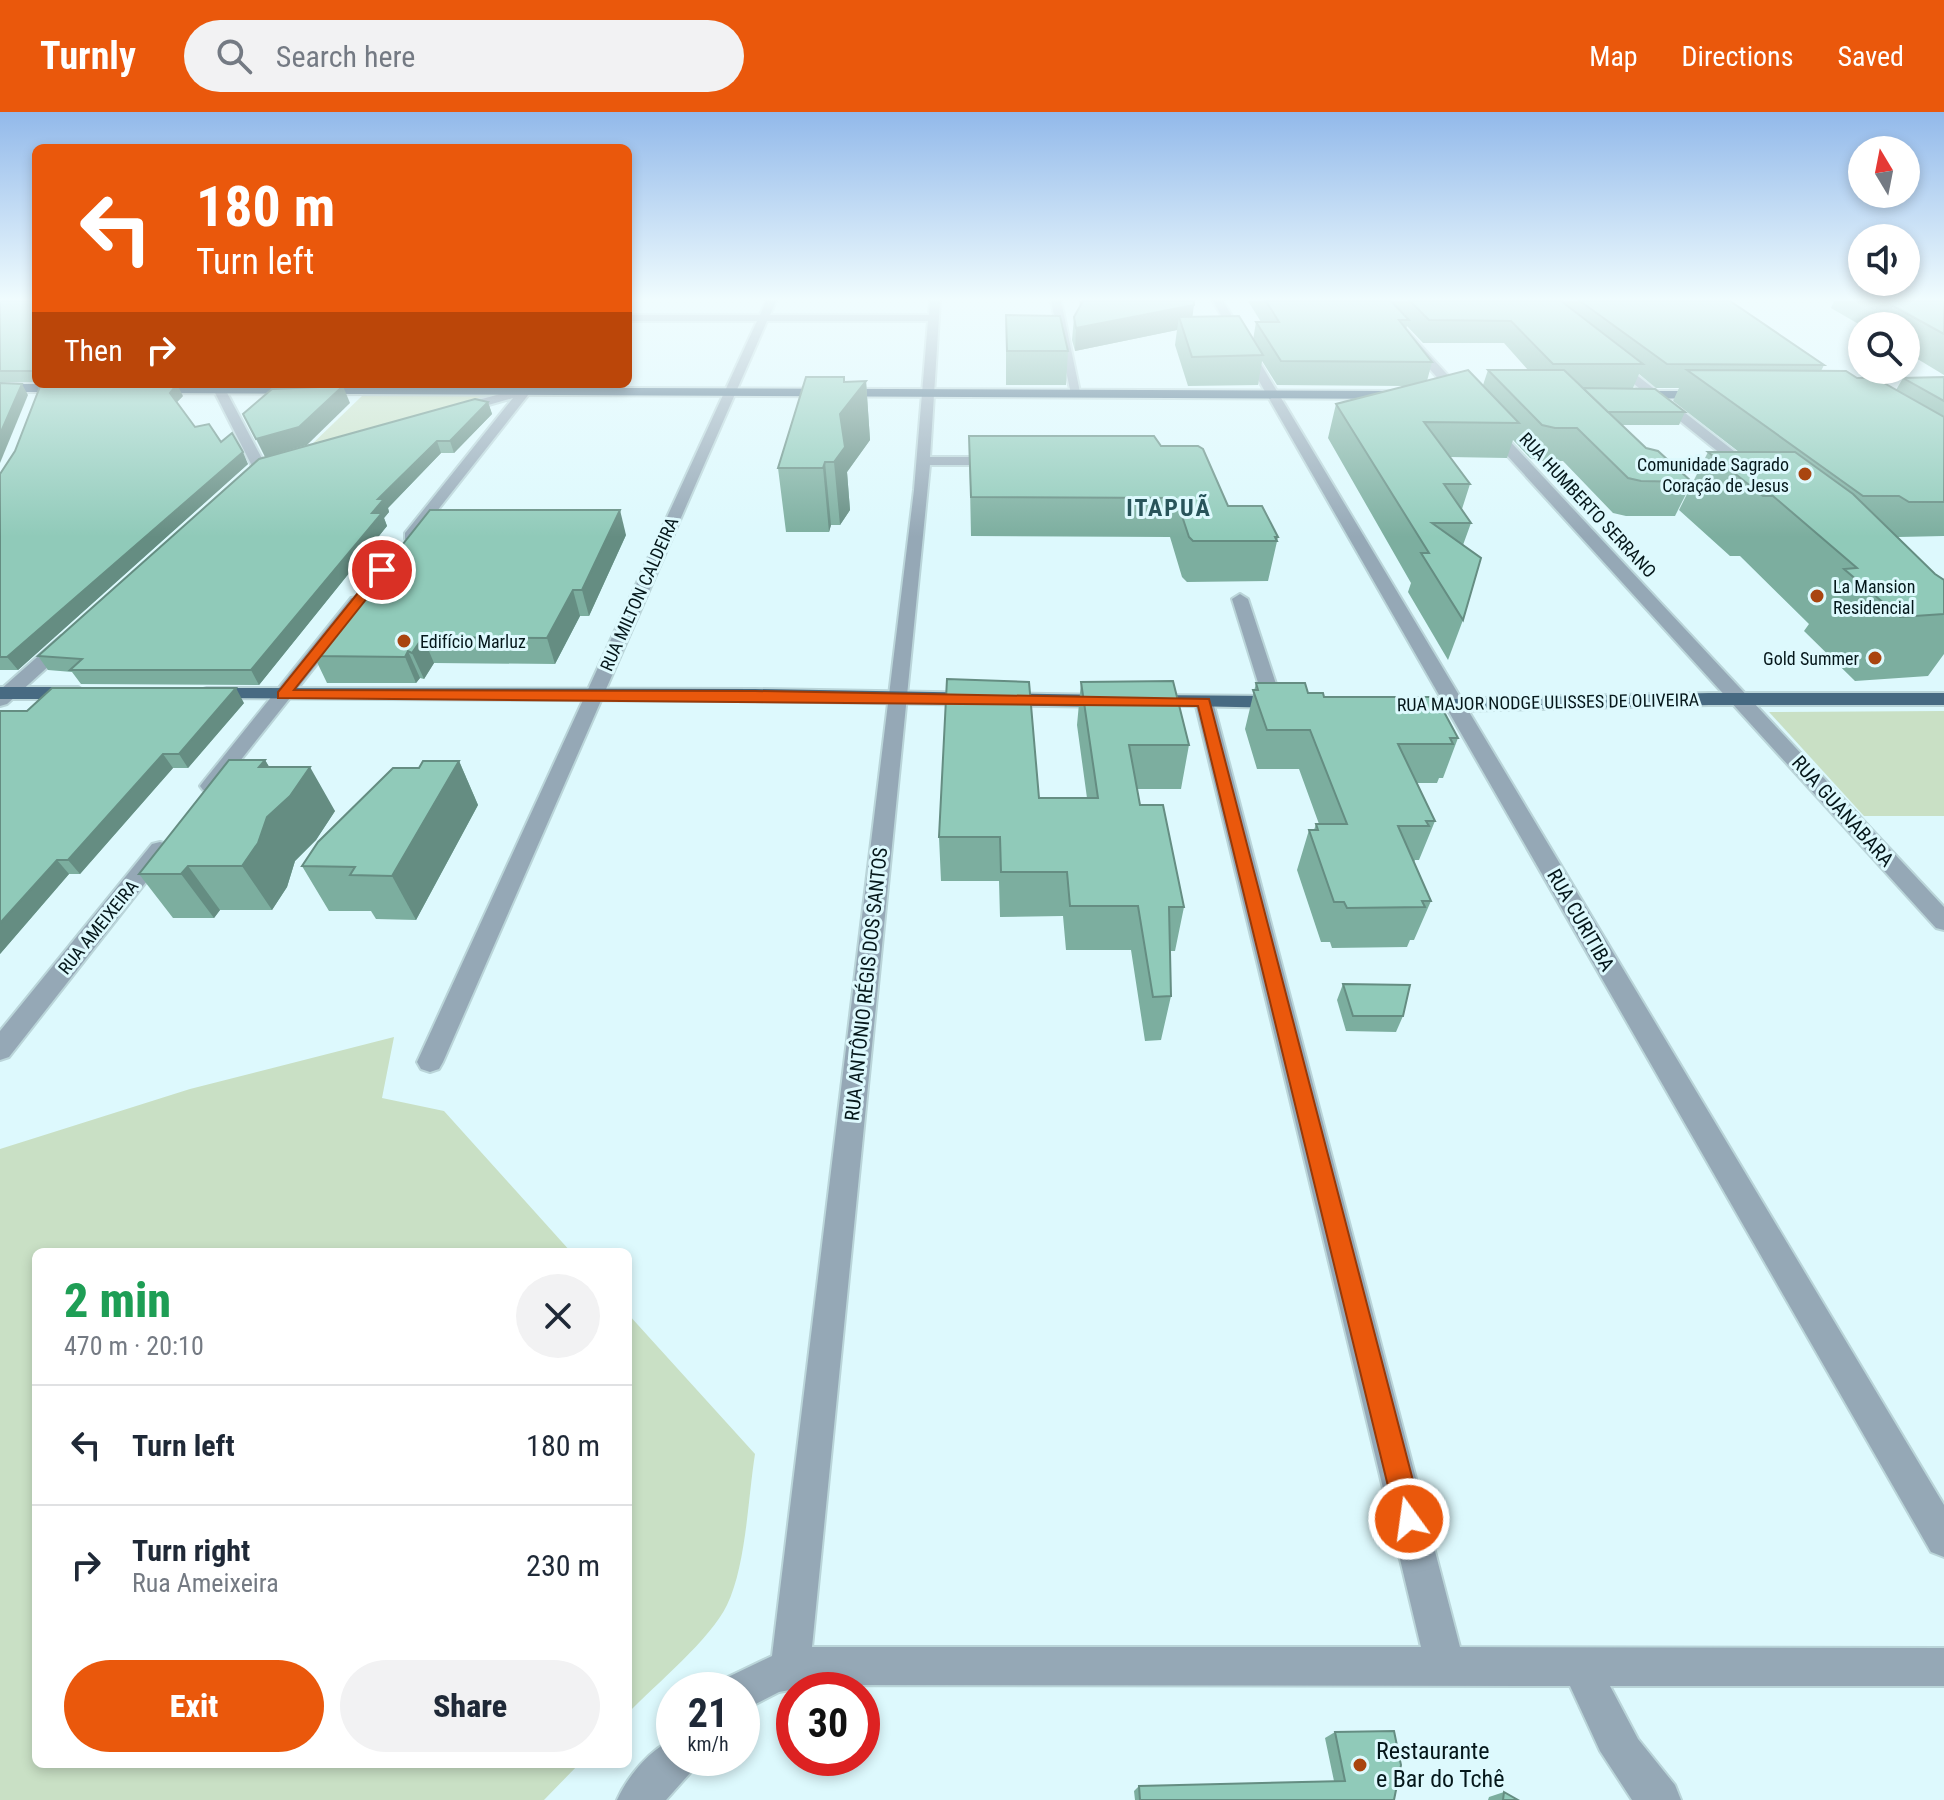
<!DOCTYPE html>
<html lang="en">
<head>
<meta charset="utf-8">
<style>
  :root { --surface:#fff; --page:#f2f2f3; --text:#1f2937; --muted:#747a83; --line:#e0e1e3; --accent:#ea580c }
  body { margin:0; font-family:"Roboto Condensed",sans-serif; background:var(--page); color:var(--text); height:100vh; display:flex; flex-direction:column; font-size:30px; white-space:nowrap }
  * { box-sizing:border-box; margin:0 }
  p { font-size:26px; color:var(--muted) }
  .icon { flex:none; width:44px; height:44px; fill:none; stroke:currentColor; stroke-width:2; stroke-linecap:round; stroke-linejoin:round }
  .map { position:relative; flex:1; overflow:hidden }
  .panel { position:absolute; left:32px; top:1136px; width:600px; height:520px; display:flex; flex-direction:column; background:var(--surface); border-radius:12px; box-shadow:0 4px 12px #0003 }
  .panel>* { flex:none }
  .top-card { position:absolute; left:32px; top:32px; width:600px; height:244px; border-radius:12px; box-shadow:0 4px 12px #0003; background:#ea580c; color:#fff; overflow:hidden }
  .needle { width:52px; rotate:350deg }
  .buttons { position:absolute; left:1848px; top:24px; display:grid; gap:16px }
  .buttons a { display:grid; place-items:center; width:72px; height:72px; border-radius:50%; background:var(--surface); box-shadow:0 4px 12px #0003; font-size:40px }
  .speed { position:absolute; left:656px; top:1560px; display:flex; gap:16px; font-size:40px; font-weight:700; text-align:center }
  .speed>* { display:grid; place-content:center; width:104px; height:104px; border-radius:50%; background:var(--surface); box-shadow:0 4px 12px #0003; line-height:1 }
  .speed small { font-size:20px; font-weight:400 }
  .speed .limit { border:12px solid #d22; background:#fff; color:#111 }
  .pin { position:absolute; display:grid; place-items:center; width:68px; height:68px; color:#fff; margin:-34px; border:4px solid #fff; border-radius:50%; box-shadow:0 2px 8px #0007 }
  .me { position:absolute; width:88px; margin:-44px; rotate:346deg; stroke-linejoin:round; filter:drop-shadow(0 0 6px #0008) }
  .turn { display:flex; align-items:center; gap:28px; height:168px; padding:0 32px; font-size:36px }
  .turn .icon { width:104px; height:104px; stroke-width:2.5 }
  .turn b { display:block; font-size:56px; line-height:68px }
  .then { display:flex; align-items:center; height:76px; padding:0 32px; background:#0003; gap:16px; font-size:30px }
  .round { display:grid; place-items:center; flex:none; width:84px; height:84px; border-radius:42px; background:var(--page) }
  .summary { display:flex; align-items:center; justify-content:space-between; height:136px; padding:0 32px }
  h1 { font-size:48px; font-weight:800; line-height:60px; color:#1e9e55 }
  .primary-button { display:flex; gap:16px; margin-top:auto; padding:16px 32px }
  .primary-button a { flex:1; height:92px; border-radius:48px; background:var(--accent); color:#fff; font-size:32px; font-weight:800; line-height:92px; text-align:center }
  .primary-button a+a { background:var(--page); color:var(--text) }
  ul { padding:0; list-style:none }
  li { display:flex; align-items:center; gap:24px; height:120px; padding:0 32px; border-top:2px solid var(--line) }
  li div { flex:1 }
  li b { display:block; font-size:30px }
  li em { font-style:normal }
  header { display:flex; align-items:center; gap:48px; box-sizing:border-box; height:112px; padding:0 40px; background:var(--accent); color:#fff }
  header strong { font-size:38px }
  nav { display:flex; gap:44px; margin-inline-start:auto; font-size:28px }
  .search { width:560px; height:72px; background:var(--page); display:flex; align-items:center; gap:20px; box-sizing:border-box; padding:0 28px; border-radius:44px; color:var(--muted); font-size:30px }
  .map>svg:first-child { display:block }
  .green { fill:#c9e0c5 }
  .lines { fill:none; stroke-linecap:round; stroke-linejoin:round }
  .minor-casing { stroke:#bad5d9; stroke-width:4 }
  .major-casing { stroke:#bad5d9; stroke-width:4 }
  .minor { fill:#95a8b6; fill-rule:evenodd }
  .major { fill:#476a82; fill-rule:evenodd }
  .wall { fill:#7cae9f; fill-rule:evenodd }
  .shaded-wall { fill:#658d82 }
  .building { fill:#90cab9; stroke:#658d82; stroke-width:2 }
  .route { fill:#ea580c; stroke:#983908; stroke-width:2 }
  .poi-dot { fill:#a94510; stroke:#ddf9fd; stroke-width:3 }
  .labels { text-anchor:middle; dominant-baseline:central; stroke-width:6; stroke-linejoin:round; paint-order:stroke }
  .far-poi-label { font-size:18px; fill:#05171a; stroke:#ddf9fd; text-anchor:end }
  .far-street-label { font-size:18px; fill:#05171a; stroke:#ddf9fd }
  .street-label { font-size:20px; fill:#05171a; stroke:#ddf9fd }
  .far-district-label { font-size:24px; font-weight:bold; letter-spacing:2px; fill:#28545a; stroke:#ddf9fd }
  .near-poi-label { font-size:24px; fill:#05171a; stroke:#ddf9fd; text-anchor:start }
</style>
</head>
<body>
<header>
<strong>Turnly</strong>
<div class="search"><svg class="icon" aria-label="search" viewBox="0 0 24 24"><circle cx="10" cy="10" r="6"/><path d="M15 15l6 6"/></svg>Search here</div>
<nav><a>Map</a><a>Directions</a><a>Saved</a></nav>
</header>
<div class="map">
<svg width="1944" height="1688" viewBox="0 0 1944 1688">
  <rect width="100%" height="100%" fill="#ddf9fd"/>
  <!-- green -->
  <g class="green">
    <path d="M363 283H495L309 335Z"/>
    <path d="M1944 599V704H1864L1769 600Z"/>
    <path d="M394 925 382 986 444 999 571 1140H36V1652H579L544 1688H0V1037L190 977Z"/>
    <path d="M628 1202 755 1342C748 1386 746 1454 727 1493 710 1528 656 1572 628 1601Z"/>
  </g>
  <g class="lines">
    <!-- minor casing -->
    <g class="minor-casing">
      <g id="minor">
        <path d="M766 189H776L770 203H929L930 189H940L930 345H1002L1009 349 1002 353H930L812 1535H1421L1195 590 1204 584 1213 590 1460 1535 1944 1536V1574H1610L1638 1627 1675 1673 1681 1688H1632L1600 1639 1570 1574 817 1573 779 1580 742 1599V1578H723L728 1565 772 1544 914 378 928 209H767L443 950 439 957 430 960 421 957 417 950 757 209H628V203H760Z"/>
        <path d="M1051 189H1061L1081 285 1071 282Z"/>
        <path d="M1213 189H1223L1944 1393V1445L1931 1440Z"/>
        <path d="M1369 189H1380L1467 284V290H1459Z"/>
        <path d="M1608 247H1616L1757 357V363H1747L1608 251Z"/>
        <path d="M219 273 225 277 266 354 264 357 252 354 213 277Z"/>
        <path d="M525 275 529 276V282L415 427H405V421L513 286 457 302 453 301V295Z"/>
        <path d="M1483 311H1493L1944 795V818L1936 816 1483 317Z"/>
        <path d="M1240 482 1248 487 1282 590 1280 594H1266L1264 590 1232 487Z"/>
        <path d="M357 485 363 486 365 490 363 494 217 678H203L200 674 203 670 351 486Z"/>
        <path d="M67 523 76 528 73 532 7 592 0 594V578L61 524Z"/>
        <path d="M160 730 168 732 171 737 168 742 9 945 0 948V919L152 732Z"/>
        <path d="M674 1627V1646H697L691 1660 666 1688H617C627 1665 651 1636 674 1627Z"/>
      </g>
    </g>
    <!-- major casing -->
    <g class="major-casing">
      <g id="major">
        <path d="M0 272H70L76 276 70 280H0Z"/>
        <path d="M142 274 1402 279 1408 283 1402 287 146 281 142 280Z"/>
        <path d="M1706 279 1710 280V286L1630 287 1624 283 1630 279Z"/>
        <path d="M0 575H78L87 581 78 587H0Z"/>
        <path d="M207 576 755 577 1110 583 1119 589 1110 595 755 589 200 586 198 582 200 578Z"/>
        <path d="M1709 581H1944V593H1709L1411 600 1402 594 1411 588Z"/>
        <path d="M1147 583 1282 584 1291 590 1282 596 1140 593 1138 589 1140 585Z"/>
      </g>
    </g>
    <!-- minor -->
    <use href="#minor" class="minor"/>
    <!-- major -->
    <use href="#major" class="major"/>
  </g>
  <!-- wall -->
  <g class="wall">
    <rect x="0" y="189" width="36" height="81"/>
    <path d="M1079 189H1194L1192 205 1253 228 1256 210H1261L1248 189H1730L1824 253 1821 259 1857 266 1896 278 1903 266 1944 265V424L1898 425 1935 462 1944 468V542L1928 564 1855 569 1804 519 1809 512 1740 444H1730L1679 398 1708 340H1739L1673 289 1679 276H1656L1639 262 1633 276 1685 300 1679 313H1622L1646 336 1692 370 1675 404H1626L1613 401 1563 349H1542L1530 346 1513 328 1507 346 1450 345 1470 372 1462 397 1471 411 1463 433V508L1448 548 1408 480 1411 471 1328 326 1336 292 1406 274 1277 273 1262 249 1258 273 1188 274 1175 233 1177 218 1075 239 1072 228 1074 205 1080 194ZM1407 214 1423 231H1504L1528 258H1488L1483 273 1427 269 1432 250 1406 217Z"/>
    <path d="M1834 189H1944V263L1906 240V214H1862L1831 196Z"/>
    <path d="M1006 203 1068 239 1066 273H1006Z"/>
    <path d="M866 269 870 328 847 360 850 398 840 413H831L829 420H786L778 356 845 270Z"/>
    <path d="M183 284 177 290 195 315 221 330 248 352 18 558H0V362Z"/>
    <path d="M488 290 492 302 454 341H441L388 396 389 400 384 406 387 414 259 573 81 572 72 560 48 558 38 544Z"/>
    <path d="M969 324 1161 334 1228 394 1278 425 1268 469 1187 470 1182 465 1170 425 971 424Z"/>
    <path d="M626 423 589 504H580L555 552 434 551 424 567 420 566 416 571H327L314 544Z"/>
    <path d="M1081 570 1189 633 1181 677H1137L1140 693 1184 795 1175 839H1170L1171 884 1161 928 1145 929 1131 838H1066L1063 804 1000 805 999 769H941L939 725 1039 686H1087L1077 613Z"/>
    <path d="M1256 571 1324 585 1458 626 1443 666H1439L1437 671H1417L1435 709 1419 748H1415L1414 750 1431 789 1414 828H1410L1407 835 1332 836 1330 830H1321L1297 758 1309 718H1314L1316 712H1319L1299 657H1257L1245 617Z"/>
    <path d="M244 591 188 656H173L80 762H69L0 842 27 599Z"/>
    <path d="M265 648 269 655 335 699 316 728 295 749 287 775 272 798H220L214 806H173L139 762Z"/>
    <path d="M459 649 478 693 416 808 376 807 371 799H329L302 754 419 656Z"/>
    <path d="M1343 872 1403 904 1396 920 1346 919 1337 888Z"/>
    <path d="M1335 1620 1394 1688H1135L1134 1679 1139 1674 1334 1669 1325 1626Z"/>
    <path d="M1504 1680 1518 1688H1488L1489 1685Z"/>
  </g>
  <!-- shaded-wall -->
  <g class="shaded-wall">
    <path d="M1194 193 1191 215 1179 205 1177 218 1075 239 1076 216Z"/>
    <path d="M844 265 847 293 866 269 870 328 847 360 850 398 840 413 834 350Z"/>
    <path d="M22 272 28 283 0 351V322Z"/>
    <path d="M177 272 183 284 175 292 170 281Z"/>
    <path d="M343 274 350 291 307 333 265 345 256 327Z"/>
    <path d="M488 290 492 302 454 341 450 329Z"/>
    <path d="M437 329 441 341 388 396 389 400 384 406 387 414 259 573 251 558 372 401 378 387Z"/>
    <path d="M243 340 248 352 18 558 7 545Z"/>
    <path d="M825 350 831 413 829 420 823 356Z"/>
    <path d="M620 398 626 423 589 504 582 478Z"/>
    <path d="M573 478 580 504 555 552 547 526Z"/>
    <path d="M423 525 434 551 424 567 412 541Z"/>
    <path d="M408 539 420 566 416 571 405 545Z"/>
    <path d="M236 576 244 591 188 656 179 642Z"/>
    <path d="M163 642 173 656 80 762 68 748Z"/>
    <path d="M265 648 288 686 310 655 335 699 316 728 295 749 287 775 272 798 242 754 259 655Z"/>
    <path d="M459 649 478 693 416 808 392 764Z"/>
    <path d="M57 748 69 762 0 842V811Z"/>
    <path d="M188 754 220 798 214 806 181 762Z"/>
  </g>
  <!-- building -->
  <g class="building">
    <rect x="0" y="189" width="36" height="70"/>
    <path d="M1083 189H1194V193L1076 216 1074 205Z"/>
    <path d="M1266 189H1391L1409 208H1399L1432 250 1281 249 1256 210H1279Z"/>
    <path d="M1410 189H1561L1643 252H1553L1511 209 1429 208Z"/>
    <path d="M1580 189H1730L1824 253 1667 252Z"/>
    <path d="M1884 189H1944V222Z"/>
    <path d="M1006 203 1060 204 1068 239H1007Z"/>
    <path d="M1239 204 1263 243 1192 245 1179 205Z"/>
    <path d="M1468 258 1519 311 1424 310 1470 372H1444L1471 411H1432L1481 446 1463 508 1421 441H1429L1336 292Z"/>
    <path d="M1488 258H1564L1646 336 1658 339 1692 370 1641 369 1628 366 1577 316H1555L1542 313Z"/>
    <path d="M1687 258 1846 259 1857 266H1875L1944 305V390H1909L1899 384H1863Z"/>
    <path d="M806 265H844V270L866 269 840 302 845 335 834 350H825L823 356H778Z"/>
    <path d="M1944 265V289L1903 266Z"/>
    <path d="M0 271 22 272 0 322Z"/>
    <path d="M41 272H177L170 281 195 315 209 312 221 330 232 321 243 340 7 545H0V362L15 339Z"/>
    <path d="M343 274 299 315 256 327 243 302 272 277Z"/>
    <path d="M1583 276 1655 277 1685 300H1608Z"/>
    <path d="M475 287 488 290 450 329H437L378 387H384L372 401H382L251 558H70L82 547 38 544 259 347Z"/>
    <path d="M969 324H1154L1161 334H1198L1203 337 1228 394H1262L1278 425H1275L1277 429H1193L1189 425 1176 386 971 385Z"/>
    <path d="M1708 340H1795L1853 382 1935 462 1944 468V502L1900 505 1844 457 1857 456 1773 384H1763Z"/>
    <path d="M430 398H620L582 478H573L547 526 423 525 412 541 408 539 405 545 314 544Z"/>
    <path d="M947 567 1029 570 1039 686H1098L1081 570 1173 569 1189 633H1129L1140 693H1163L1184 795H1169L1171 884 1153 885 1138 794H1070L1067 760H1001L1000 725H939Z"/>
    <path d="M1256 571H1305L1308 581H1323L1324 585H1436L1458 626H1450L1453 632H1398L1435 709H1426L1429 714H1398L1431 789H1422L1425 795 1347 796 1344 790H1334L1309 718H1318L1316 712H1347L1310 618H1267L1253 578H1258Z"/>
    <path d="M52 576H236L179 642H163L68 748H57L0 811V599H27Z"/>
    <path d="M229 648H265L259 655H310L290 684 267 705 258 731 242 754H188L181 762H139Z"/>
    <path d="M423 649H459L392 764 350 763 355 755 302 754 318 730 393 656H419Z"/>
    <path d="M1343 872 1410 873 1403 904H1353Z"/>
    <path d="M1394 1619 1401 1653 1394 1688H1140L1139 1674 1345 1669 1335 1620Z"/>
    <path d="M1504 1680 1518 1688H1503Z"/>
  </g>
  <!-- sky -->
  <linearGradient id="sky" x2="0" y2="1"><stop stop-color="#92b9ea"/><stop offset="0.44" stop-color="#f0fcfe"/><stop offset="1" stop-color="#f0fcfe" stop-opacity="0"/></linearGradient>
  <rect width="1944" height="425" fill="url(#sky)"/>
  <!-- route -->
  <path class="route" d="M382 455 387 456V461L294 578 755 579 1209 587 1423 1407 1419 1417 1409 1421 1400 1417 1396 1407 1198 594 278 586V580L378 456Z"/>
  <!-- markers -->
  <g class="poi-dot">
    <circle cx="1805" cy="362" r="8"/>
    <circle cx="1817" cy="484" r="8"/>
    <circle cx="404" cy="529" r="8"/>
    <circle cx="1875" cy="546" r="8"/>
    <circle cx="1360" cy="1653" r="8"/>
  </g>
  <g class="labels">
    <!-- far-poi labels -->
    <g class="far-poi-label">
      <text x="1789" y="352">Comunidade Sagrado<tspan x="1789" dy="21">Coração de Jesus</tspan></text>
      <text x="1833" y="474" text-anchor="start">La Mansion<tspan x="1833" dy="21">Residencial</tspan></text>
      <text x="420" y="529" text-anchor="start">Edifício Marluz</text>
      <text x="1859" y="546">Gold Summer</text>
    </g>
    <!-- far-street labels -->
    <g class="far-street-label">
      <text transform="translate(1588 393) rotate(47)">RUA HUMBERTO SERRANO</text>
      <text transform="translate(639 482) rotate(-66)">RUA MILTON CALDEIRA</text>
      <text transform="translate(1548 590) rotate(-1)">RUA MAJOR NODGE ULISSES DE OLIVEIRA</text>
      <text transform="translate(98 815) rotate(-51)">RUA AMEIXEIRA</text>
    </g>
    <!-- street labels -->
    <g class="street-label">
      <text transform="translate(1843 699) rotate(48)">RUA GUANABARA</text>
      <text transform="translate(1581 808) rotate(60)">RUA CURITIBA</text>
      <text transform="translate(866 872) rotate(-84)">RUA ANTÔNIO RÉGIS DOS SANTOS</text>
    </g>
    <!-- far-district labels -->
    <g class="far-district-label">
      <text x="1169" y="396">ITAPUÃ</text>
    </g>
    <!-- near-poi labels -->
    <g class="near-poi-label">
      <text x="1376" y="1639">Restaurante<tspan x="1376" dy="28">e Bar do Tchê</tspan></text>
    </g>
  </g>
</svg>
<div class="buttons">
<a><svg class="needle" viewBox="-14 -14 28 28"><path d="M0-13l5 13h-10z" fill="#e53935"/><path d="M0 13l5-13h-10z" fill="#747a83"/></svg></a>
<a><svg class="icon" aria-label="sound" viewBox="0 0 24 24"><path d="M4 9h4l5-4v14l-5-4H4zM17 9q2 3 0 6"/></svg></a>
<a><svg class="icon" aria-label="search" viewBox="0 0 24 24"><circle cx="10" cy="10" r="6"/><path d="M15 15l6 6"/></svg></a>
</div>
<div class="speed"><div>21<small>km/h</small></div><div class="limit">30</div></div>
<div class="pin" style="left:382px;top:458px;background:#d93025"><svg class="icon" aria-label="arrive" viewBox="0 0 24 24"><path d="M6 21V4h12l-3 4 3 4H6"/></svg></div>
<svg class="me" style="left:1409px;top:1407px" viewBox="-20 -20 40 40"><circle r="17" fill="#ea580c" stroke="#fff" stroke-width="3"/><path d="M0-11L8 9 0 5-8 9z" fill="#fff"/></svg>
<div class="top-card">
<div class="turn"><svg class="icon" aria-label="left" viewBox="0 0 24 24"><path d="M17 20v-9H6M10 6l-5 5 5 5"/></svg><div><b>180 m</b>Turn left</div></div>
<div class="then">Then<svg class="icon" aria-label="right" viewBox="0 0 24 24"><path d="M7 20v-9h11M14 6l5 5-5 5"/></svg></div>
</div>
<section class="panel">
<div class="summary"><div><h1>2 min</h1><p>470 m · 20:10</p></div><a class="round"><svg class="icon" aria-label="close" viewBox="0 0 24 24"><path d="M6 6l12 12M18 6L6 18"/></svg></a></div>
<ul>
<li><svg class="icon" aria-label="left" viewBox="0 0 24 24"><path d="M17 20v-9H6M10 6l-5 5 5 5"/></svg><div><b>Turn left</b></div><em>180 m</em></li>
<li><svg class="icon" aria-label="right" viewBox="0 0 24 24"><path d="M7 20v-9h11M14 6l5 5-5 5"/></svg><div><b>Turn right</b><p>Rua Ameixeira</p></div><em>230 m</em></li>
</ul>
<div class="primary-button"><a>Exit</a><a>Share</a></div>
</section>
</div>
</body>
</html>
